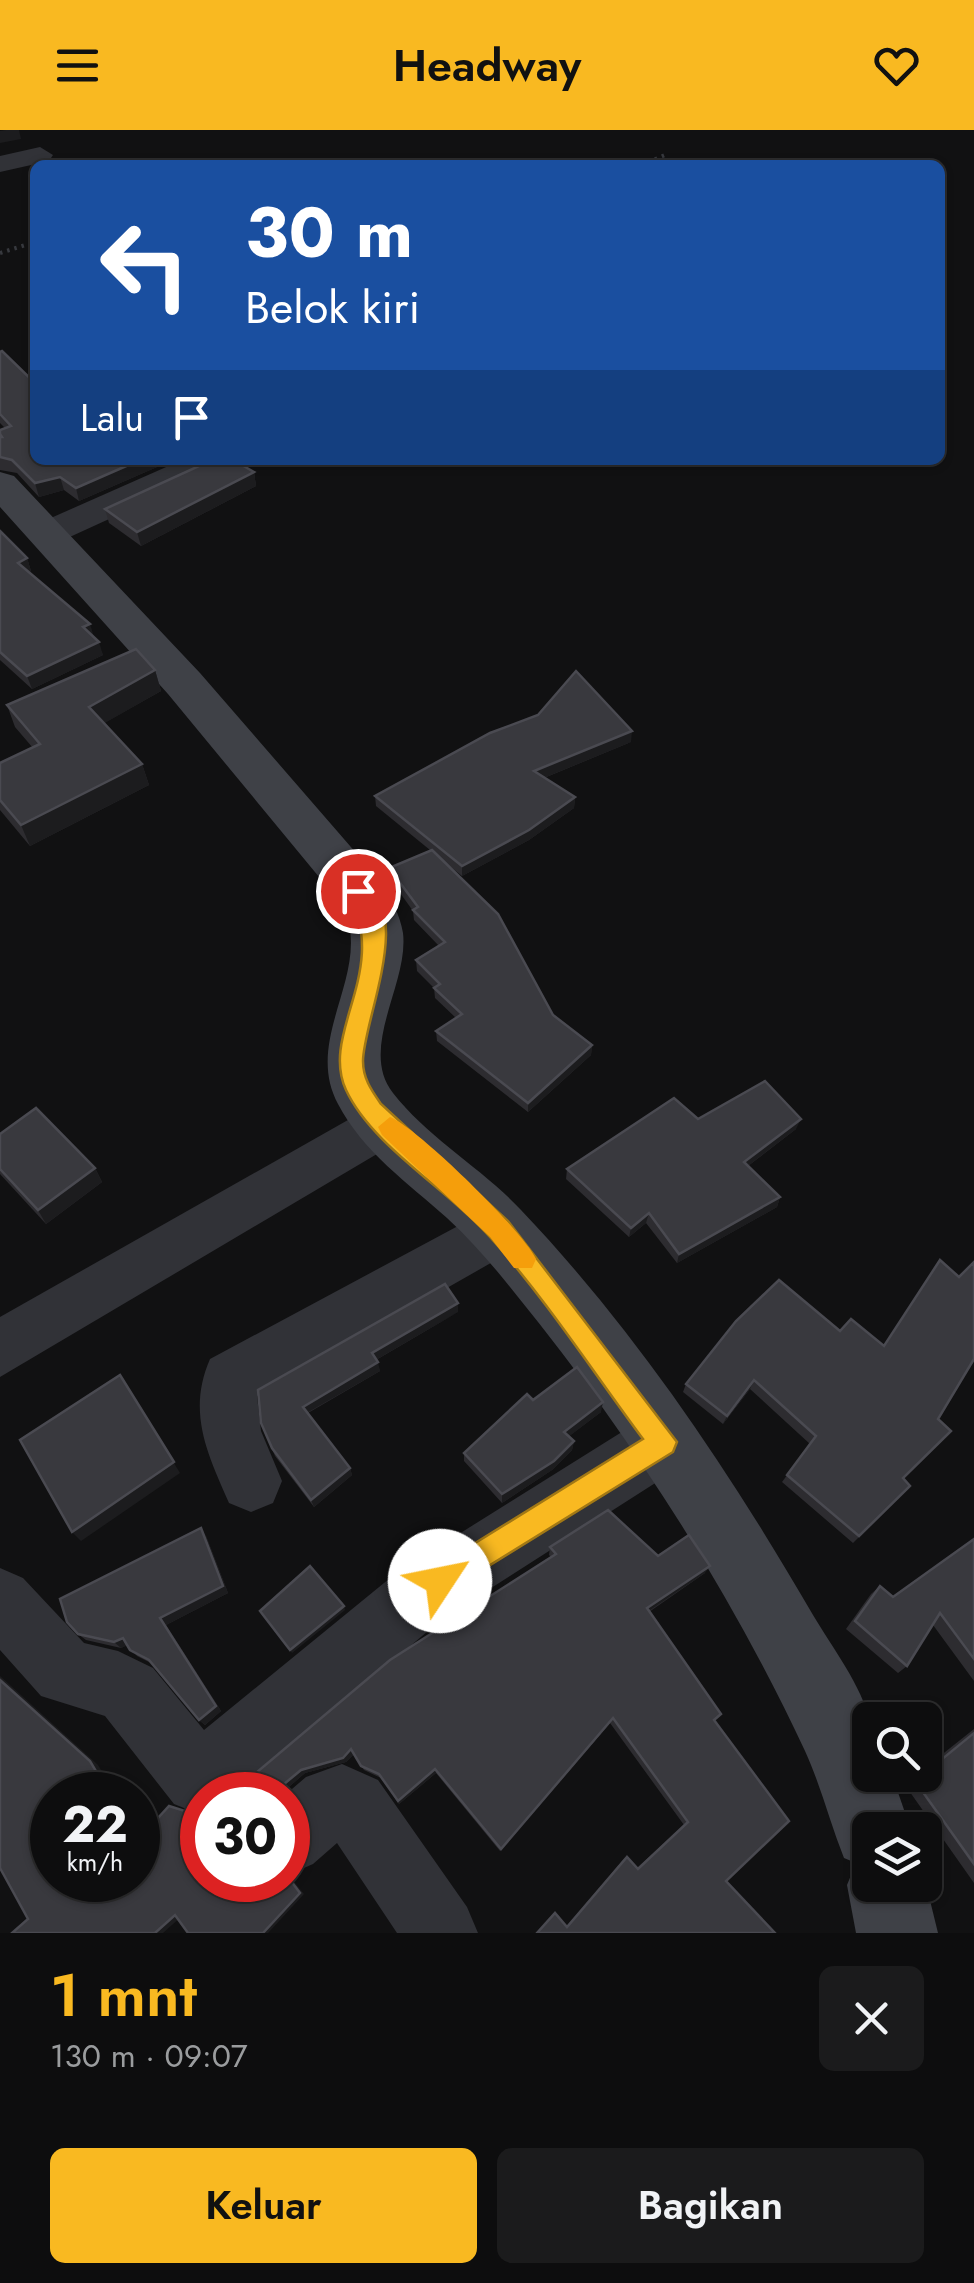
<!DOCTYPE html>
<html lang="id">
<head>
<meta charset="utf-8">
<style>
  :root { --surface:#0d0d0e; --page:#1b1b1c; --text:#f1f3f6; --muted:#9a9c9e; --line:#2d2d2e; --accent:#f9b921 }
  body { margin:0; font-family:Jost,sans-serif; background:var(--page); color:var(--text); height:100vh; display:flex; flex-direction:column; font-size:38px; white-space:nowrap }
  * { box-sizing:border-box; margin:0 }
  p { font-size:32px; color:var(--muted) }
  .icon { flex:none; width:55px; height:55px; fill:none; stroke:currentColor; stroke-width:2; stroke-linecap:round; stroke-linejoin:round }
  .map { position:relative; height:1803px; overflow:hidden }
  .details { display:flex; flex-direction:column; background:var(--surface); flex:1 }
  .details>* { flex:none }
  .top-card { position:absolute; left:30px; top:30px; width:915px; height:305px; border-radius:15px; box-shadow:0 2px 8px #0004,0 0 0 2px var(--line); background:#1a4fa0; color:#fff; overflow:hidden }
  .buttons { position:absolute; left:852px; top:1572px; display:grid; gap:20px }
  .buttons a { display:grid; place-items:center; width:90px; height:90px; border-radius:15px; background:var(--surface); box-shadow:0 2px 8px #0004,0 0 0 2px var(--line); font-size:50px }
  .speed { position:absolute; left:30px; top:1642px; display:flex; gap:20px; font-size:50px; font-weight:700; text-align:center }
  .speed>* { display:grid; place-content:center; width:130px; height:130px; border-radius:50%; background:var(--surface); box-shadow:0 2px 8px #0004,0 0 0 2px var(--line); line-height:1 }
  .speed small { font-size:25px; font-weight:400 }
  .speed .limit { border:15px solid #d22; background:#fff; color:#111 }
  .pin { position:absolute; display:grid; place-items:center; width:85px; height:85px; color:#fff; margin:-42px; border:5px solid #fff; border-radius:50%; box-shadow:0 2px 10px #0007 }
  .me { position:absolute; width:110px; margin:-55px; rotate:56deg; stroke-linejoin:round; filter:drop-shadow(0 0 8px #0008) }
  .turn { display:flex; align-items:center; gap:35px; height:210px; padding:0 50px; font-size:45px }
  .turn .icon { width:130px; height:130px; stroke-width:2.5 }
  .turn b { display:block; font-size:70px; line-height:85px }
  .then { display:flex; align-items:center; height:95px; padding:0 50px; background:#0003; gap:20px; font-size:38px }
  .round { display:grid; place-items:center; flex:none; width:105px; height:105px; border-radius:15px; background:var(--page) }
  .summary { display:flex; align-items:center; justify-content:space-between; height:170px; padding:0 50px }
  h1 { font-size:60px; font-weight:600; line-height:75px; color:var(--accent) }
  .cta { display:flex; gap:20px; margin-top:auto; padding:20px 50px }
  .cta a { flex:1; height:115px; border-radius:15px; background:var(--accent); color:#111; font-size:40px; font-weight:600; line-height:115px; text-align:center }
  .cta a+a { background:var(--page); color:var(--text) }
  header { display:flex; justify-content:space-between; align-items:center; height:130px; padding:0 50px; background:var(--accent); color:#111; font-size:45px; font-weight:600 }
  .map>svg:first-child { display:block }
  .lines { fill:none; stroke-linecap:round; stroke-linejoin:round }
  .path { stroke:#37393e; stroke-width:4; stroke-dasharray:2.5 5; stroke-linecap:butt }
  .street { fill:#313237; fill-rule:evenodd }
  .secondary { fill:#3f4147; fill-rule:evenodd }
  .wall { fill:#2d2c30 }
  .shaded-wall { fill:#1c1c1e }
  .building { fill:#39393e; stroke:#4a4a51; stroke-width:2.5 }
  .route { fill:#f9b921; stroke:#a27815; stroke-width:2.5 }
  .slow { fill:#f59e0b }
</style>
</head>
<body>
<header><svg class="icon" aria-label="menu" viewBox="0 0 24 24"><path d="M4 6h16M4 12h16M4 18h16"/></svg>Headway<svg class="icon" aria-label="heart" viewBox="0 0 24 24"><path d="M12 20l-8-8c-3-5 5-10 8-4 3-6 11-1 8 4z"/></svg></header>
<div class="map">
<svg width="974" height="1803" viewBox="0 0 974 1803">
  <rect width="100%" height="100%" fill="#111112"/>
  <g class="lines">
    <!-- path -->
    <g class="path">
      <path d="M641 35 665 25"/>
      <path d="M0 123 35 112"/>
    </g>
    <!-- street -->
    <g class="street">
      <path d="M40 17 53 25 49 31 0 42V26Z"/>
      <path d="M182 330H228L223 337 61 411H35L30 403 35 395Z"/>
      <path d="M385 969 404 976 411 992 404 1008 0 1247V1187Z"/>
      <path d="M499 1074 519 1081 527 1099 519 1117 257 1266 261 1301 282 1351 273 1373 251 1382 229 1373C207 1323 187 1282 210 1229Z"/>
      <path d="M663 1282 685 1290 693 1312 685 1334 441 1490 234 1665H202L199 1684 174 1674 105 1586 41 1566 0 1520V1438L23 1448 84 1513 118 1521 153 1538 204 1600 395 1444 641 1290Z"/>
      <path d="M342 1634 378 1650 467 1777 478 1803H397L337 1713 313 1734 288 1745 285 1665 306 1647Z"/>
    </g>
    <!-- secondary -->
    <path class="secondary" d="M0 342 14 346 200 543 383 754C391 769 400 785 403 803 409 854 358 918 393 963 429 1009 482 1038 521 1080 636 1201 730 1342 813 1485 832 1517 862 1556 870 1592 874 1608 870 1629 870 1645H892L911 1700H870V1755H925V1750L938 1803H856L847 1755 856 1733 844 1728C830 1693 821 1656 805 1621 730 1460 630 1305 518 1167 496 1139 473 1112 447 1088 408 1053 363 1022 338 974 302 907 374 842 343 776L168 564 0 377Z"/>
  </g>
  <!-- wall -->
  <g class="wall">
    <path d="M0 222 35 330H173L79 371 64 360 39 367 17 343 0 340V300L5 298 0 293Z"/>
    <path d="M254 342 256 356 141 416 109 393 105 379Z"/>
    <path d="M0 401 27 428 31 441 29 442 94 507 103 525 32 559 0 530Z"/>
    <path d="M155 540 161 561 104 593 142 634 149 655 30 716 0 680V633L33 618 15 597 7 575Z"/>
    <path d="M631 612 544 648 575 667 574 678 529 710 462 746 446 733 553 885 592 915 591 925 528 982 437 911 436 901 456 888 435 868 434 858 417 841 416 830 439 816 414 790 413 781 390 749 389 738 430 720 376 676 375 666Z"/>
    <path d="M698 989 796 999 748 1036 780 1067 777 1077 677 1133 646 1093 629 1107 566 1049 567 1039Z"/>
    <path d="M0 1004 95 1038 102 1052 46 1094 0 1044Z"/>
    <path d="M458 1182 376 1230 380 1241 308 1283 350 1338 352 1345 314 1377 275 1326 261 1293Z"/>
    <path d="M840 1201 884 1216 938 1289 944 1309 903 1348 910 1356 853 1413 782 1352 810 1314 750 1259 723 1294 683 1262 686 1254Z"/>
    <path d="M533 1270 601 1282 569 1306 574 1311 572 1320 552 1340 502 1373 464 1331V1323Z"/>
    <path d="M206 1406 228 1463 166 1495 221 1581 205 1595 199 1590 153 1534 137 1526 127 1515 121 1518 86 1510 78 1504Z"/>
    <path d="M974 1409V1551L933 1495 907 1536 898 1543 846 1499 871 1464 880 1456 893 1467Z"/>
    <path d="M550 1417 658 1426 705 1443 649 1482 714 1591 789 1691 566 1797 624 1729 627 1727 637 1738 684 1695 610 1593 500 1721 436 1643 399 1674 381 1648 364 1640 354 1624 346 1632 305 1643 283 1662V1665H211L231 1664 551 1427 549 1425Z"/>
    <path d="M974 1599V1753L905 1655 917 1645H925V1638Z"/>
  </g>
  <!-- shaded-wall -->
  <g class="shaded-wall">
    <path d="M6 0H19L21 9 0 13V1Z"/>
    <path d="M140 330H173L79 371 76 358Z"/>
    <path d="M254 342 256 356 141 416 137 402Z"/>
    <path d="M60 347 64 360 39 367 35 353Z"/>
    <path d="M27 428 31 441 22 446 18 433Z"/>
    <path d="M90 494 94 507 83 497Z"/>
    <path d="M99 512 103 525 32 559 27 546Z"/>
    <path d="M155 540 161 561 96 598 89 577Z"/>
    <path d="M632 601 631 612 534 652V641Z"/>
    <path d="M142 634 149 655 30 716 21 695Z"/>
    <path d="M575 667 574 678 529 710 462 746V736Z"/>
    <path d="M592 915 591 925 528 982V973Z"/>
    <path d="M801 989 796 999 740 1042 744 1032Z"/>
    <path d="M95 1038 102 1052 46 1094 38 1080Z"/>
    <path d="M780 1067 777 1077 677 1133 679 1124Z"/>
    <path d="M649 1083 646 1093 629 1107 631 1098Z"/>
    <path d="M458 1173V1182L374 1231 372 1223Z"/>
    <path d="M378 1232 380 1241 305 1284 303 1277Z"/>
    <path d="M120 1245 180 1343 81 1411 72 1402Z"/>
    <path d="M754 1250 750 1259 723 1294 727 1286Z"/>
    <path d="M603 1272 601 1282 563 1311 564 1302Z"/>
    <path d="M574 1311 572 1320 552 1340 502 1373V1364Z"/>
    <path d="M350 1338 352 1345 314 1377 311 1370Z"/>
    <path d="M201 1398 206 1406 228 1463 166 1495 221 1581 205 1595 199 1590 160 1488Z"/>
    <path d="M710 1436 705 1443 643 1485 647 1478Z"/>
    <path d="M344 1476 345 1480 292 1523 290 1520Z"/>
    <path d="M123 1508 130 1514 121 1518 114 1512Z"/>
    <path d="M0 1546 98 1635 116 1665H110L0 1550Z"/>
    <path d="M613 1588 610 1593 500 1721 501 1719Z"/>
    <path d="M351 1619 354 1624 346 1632 305 1643 283 1662V1665H278V1659L301 1640Z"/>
    <path d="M435 1639 436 1643 399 1674 398 1671Z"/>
    <path d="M288 1746 291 1748 304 1764 268 1803H263Z"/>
    <path d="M175 1785 182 1786 163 1803H155Z"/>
  </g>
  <!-- building -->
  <g class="building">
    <path d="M2 221 35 253V330H140L76 358 60 347 35 353 12 330 0 327V307H2L0 304V300L11 296 0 284V222Z"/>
    <path d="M212 330H233L254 342 137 402 105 379Z"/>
    <path d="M0 401 27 428 18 433 90 494 83 497 99 512 27 546 0 522Z"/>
    <path d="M136 519 155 540 89 577 142 634 21 695 0 670V633L40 614 7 575Z"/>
    <path d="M576 541 632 601 534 641 575 667 529 700 462 736 375 666 490 603 538 585Z"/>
    <path d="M432 720 498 784 553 885 592 915 528 973 436 901 462 884 434 858 440 854 416 830 445 812 413 780 418 777 389 738Z"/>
    <path d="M765 951 801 989 744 1032 780 1067 679 1124 649 1083 631 1098 567 1039 674 968 698 989Z"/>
    <path d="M36 978 95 1038 38 1080 0 1039V1004Z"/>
    <path d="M940 1130 959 1147 974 1132V1229L938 1289 951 1301 903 1348 910 1356 859 1406 787 1345 816 1306 754 1250 727 1286 686 1254 736 1191 779 1150 840 1201 851 1189 884 1216Z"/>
    <path d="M445 1154 458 1173 372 1223 378 1232 303 1277 350 1338 311 1370 272 1318 261 1293 258 1260Z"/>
    <path d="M577 1237 603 1272 564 1302 574 1311 554 1331 502 1364 464 1323 527 1264 533 1270Z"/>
    <path d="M120 1245 174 1332 72 1402 20 1310Z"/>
    <path d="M608 1380 658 1426 689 1405 710 1436 647 1478 721 1584 714 1590 789 1691 726 1751 775 1803H537L555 1783 567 1797 627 1727 638 1739 688 1692 613 1588 501 1719 435 1639 398 1671 379 1644 361 1636 351 1619 343 1628 301 1640 278 1659V1665H211L231 1664 390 1530 556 1424 550 1417Z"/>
    <path d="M201 1398 223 1456 160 1488 216 1576 199 1590 149 1530 130 1520 123 1508 114 1512 78 1504 67 1492 60 1469Z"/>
    <path d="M974 1409V1529L940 1483 907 1536 855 1491 880 1456 893 1467Z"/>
    <path d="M310 1436 344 1476 290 1520 260 1481Z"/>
    <path d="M0 1550 90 1631 110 1665H52V1750H138V1710L169 1676 194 1684 199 1665H202V1750H288V1747L300 1763 263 1803H188L175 1785 155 1803H12L28 1789 0 1738Z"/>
    <path d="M974 1603V1734L915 1651 922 1645H925V1643Z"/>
  </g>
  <!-- route -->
  <path class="route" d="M358 753C418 773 363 891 363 931 363 949 372 961 381 974L508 1091 677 1312 673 1322 440 1466 430 1462 426 1451 430 1441 643 1309C593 1242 546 1169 490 1107 449 1060 372 1016 346 960 319 902 392 840 347 761Z"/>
  <!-- slow -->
  <path class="slow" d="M390 987C417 997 524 1102 536 1129L532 1138H514L490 1107 382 1005 378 997Z"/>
</svg>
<div class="buttons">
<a><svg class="icon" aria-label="search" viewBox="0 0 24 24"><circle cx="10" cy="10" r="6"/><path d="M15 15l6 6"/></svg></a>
<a><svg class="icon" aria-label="layers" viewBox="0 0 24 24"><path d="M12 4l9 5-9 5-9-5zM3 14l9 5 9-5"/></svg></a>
</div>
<div class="speed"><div>22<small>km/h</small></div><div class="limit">30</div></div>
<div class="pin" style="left:358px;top:761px;background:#d93025"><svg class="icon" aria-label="arrive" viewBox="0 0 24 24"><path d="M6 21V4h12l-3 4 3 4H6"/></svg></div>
<svg class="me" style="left:440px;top:1451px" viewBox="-20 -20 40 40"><circle r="19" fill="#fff"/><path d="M0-13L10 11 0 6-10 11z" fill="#f9b921"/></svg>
<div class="top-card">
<div class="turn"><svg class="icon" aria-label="left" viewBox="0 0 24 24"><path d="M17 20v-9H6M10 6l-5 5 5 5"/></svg><div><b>30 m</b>Belok kiri</div></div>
<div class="then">Lalu<svg class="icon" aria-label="arrive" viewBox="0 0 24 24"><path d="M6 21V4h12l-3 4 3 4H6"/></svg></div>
</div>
</div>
<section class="details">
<div class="summary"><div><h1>1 mnt</h1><p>130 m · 09:07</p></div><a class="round"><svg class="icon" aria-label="close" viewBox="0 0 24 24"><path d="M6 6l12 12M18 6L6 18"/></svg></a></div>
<div class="cta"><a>Keluar</a><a>Bagikan</a></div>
</section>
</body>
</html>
